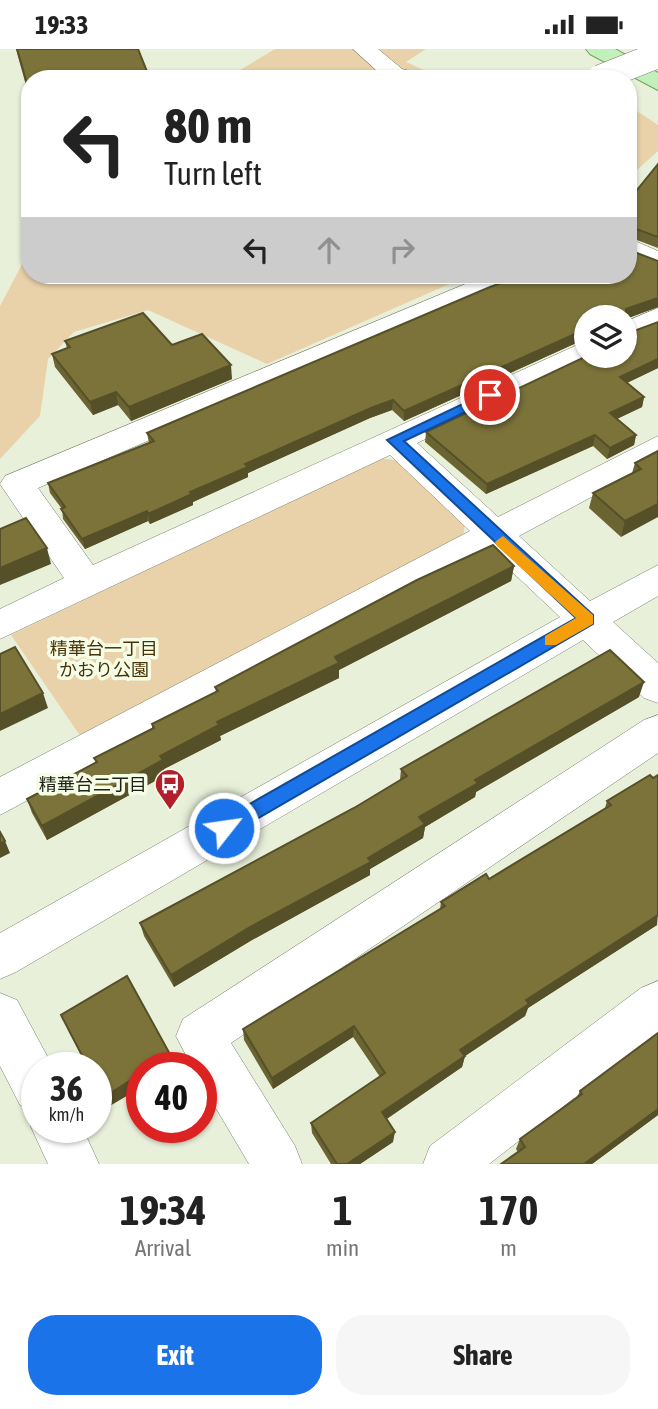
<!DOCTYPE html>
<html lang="en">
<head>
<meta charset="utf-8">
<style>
  :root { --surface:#fff; --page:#f6f6f6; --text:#222; --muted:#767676; --accent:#1a73e8 }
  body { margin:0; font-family:"Asap Condensed","Noto Sans JP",sans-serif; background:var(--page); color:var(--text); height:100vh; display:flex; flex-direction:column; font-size:26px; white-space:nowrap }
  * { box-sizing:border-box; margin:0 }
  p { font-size:23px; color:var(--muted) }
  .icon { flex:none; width:38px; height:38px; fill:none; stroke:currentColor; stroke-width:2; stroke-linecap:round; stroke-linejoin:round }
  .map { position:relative; height:1115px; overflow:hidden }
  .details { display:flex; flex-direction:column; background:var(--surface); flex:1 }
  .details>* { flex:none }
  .banner { position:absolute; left:21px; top:21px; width:616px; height:214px; border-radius:28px; box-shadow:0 2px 5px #0004; background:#fff; color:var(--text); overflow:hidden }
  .fabs { position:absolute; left:574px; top:256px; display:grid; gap:14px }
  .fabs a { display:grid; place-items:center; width:63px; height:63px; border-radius:50%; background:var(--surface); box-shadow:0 2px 5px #0004; font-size:35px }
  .speed { position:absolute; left:21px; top:1003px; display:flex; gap:14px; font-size:35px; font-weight:700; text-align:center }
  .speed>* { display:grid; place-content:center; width:91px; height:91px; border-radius:50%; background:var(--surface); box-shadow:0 2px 5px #0004; line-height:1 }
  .speed small { font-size:18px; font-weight:400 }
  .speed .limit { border:10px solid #d22; background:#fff; color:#111 }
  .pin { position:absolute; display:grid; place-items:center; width:60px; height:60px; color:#fff; margin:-30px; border:4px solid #fff; border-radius:50%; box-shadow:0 2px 7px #0007 }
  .me { position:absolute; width:77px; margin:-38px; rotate:60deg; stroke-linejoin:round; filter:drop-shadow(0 0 5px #0008) }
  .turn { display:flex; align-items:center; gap:24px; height:147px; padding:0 28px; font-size:32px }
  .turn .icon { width:91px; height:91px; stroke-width:2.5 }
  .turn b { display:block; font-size:49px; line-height:60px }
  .lanes { display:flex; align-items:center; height:66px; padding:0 28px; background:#0003; justify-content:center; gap:35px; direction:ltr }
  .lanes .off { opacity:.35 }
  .eta { display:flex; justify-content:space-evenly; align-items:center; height:119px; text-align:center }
  .eta b { font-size:42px; font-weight:700; line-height:49px }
  .button { display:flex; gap:14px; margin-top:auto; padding:14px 28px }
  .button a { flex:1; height:80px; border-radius:28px; background:var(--accent); color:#fff; font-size:28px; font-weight:700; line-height:80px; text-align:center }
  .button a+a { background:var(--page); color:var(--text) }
  .status { display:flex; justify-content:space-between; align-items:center; height:49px; padding:0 35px; background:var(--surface); direction:ltr }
  .status svg { height:19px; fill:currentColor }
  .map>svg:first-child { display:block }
  .green { fill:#e9d2aa }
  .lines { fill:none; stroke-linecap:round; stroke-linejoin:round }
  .minor-casing { stroke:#787e6b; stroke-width:1 }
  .major-casing { stroke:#6fa163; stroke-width:2 }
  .minor { fill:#fff; fill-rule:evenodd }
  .major { fill:#c2f0ba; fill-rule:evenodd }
  .minor-bridge-casing { stroke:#787e6b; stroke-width:27; stroke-linecap:butt }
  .minor-bridge { stroke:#fff; stroke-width:26 }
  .wall { fill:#6a6332 }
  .shaded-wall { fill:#565029 }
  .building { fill:#7b733a; stroke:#565029; stroke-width:2 }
  .route { fill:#1a73e8; stroke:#114b97; stroke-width:2 }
  .slow { fill:#f59e0b }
  .labels { text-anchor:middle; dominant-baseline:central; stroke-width:7; stroke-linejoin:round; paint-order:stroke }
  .park-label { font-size:18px; fill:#493407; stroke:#f6fde7 }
  .poi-label { font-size:18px; fill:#1e2018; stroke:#f6fde7; text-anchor:end }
</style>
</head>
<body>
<div class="status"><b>19:33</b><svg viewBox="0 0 49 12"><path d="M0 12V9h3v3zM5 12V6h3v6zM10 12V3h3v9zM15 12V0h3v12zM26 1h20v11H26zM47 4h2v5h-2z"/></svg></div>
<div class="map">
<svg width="658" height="1115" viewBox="0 0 658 1115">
  <rect width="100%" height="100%" fill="#e9f0da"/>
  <!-- green -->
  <g class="green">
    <path d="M275 0H426L406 13 430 24 416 30H225Z"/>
    <path d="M628 56 658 76V102L628 129Z"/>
    <path d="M30 200V226H470L267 315 148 261 74 283 48 310 40 367 0 410V257Z"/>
    <path d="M380 409 400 412 465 473 463 489 83 691 11 586Z"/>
  </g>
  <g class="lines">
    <!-- minor casing -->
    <g class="minor-casing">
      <g id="minor">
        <path d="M353 0H378L402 20 421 25 425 30H386Z"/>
        <path d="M628 189 658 202V222L628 209Z"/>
        <path d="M487 226H525L521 232 38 439 93 516 586 292V306H598L597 309 417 394 498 468 658 387V412L519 487 590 552 658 516V547L613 573 658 614V654L644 649 583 591 16 923 0 930V884L560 568 491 503 0 766V728L470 482 390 406 0 590V560L64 529 0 435 5 427Z"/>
        <path d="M658 259V280L625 293V273Z"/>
        <path d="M658 666V704L231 994 295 1097 302 1115H249L201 1034V1018H192L176 987 183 970 644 671Z"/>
        <path d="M658 932V984L489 1115H423L430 1097 641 939Z"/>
        <path d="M0 944 17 951 53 1018H37V1063L20 1056 0 1017Z"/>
        <path d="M37 1064V1078H82L99 1115H48L31 1078Z"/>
      </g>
    </g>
    <!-- major casing -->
    <g class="major-casing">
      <path id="major" d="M586 0H615L658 24V41L590 5Z"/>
    </g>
    <!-- minor -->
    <use href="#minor" class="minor"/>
    <!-- major -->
    <use href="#major" class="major"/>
    <!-- minor-bridge casing -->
    <g class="minor-bridge-casing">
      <path id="minor-bridge" d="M600 29 658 6"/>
    </g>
    <!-- minor-bridge -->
    <use href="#minor-bridge" class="minor-bridge"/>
  </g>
  <!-- wall -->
  <g class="wall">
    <path d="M16 0H138L30 30V51Z"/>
    <path d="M658 115V199L629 188V201L658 212V258L626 270V285L658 273V319L627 334 644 348 642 358 617 370 636 386 634 396 607 410 593 397 486 445 425 393 426 383 589 306H625V268H586V290H585L404 372 392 361 370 369 248 424V428L193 453V456L150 475 148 472 85 500 63 470 62 460 50 444 48 434 149 394 147 384 490 238 523 226H628V152Z"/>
    <path d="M65 292 172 296 232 330 131 372 118 356 93 366 55 318 52 305 67 299Z"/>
    <path d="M658 402 621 488 589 459 593 444 632 424 635 414Z"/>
    <path d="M514 517 511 532 339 621V629L220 687 221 691 164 720 166 726 47 791 32 764 27 750 96 714 94 709 152 679V675L216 643 215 638Z"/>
    <path d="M639 648 476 743 475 748 425 778 423 789 370 820V826L252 891 174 938 144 887 140 874 354 759 400 731 401 720Z"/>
    <path d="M650 726 657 876 528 959 525 967 465 1007 462 1018 386 1070 393 1093 360 1115H331L312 1084 311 1074 380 1028 353 988 273 1040 244 991 243 980 440 860 441 853 489 830 605 759 607 752Z"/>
    <path d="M61 966 174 1018H142L108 1058 96 1036V1018H87Z"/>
    <path d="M580 1042 658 1066 592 1115H501L518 1103 516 1100 520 1090 577 1048Z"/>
  </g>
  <!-- shaded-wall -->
  <g class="shaded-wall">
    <path d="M658 249V258L625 270 626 260Z"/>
    <path d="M586 280 585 290 404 372V362Z"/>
    <path d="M658 310V319L618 338 620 328Z"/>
    <path d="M231 316 232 330 131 372 129 358Z"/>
    <path d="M116 343 118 356 93 366 90 353Z"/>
    <path d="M644 348 642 358 608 374 610 364Z"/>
    <path d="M393 351 392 361 370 369 248 424V428L193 453V456L150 475 148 465 190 443 245 415 371 359Z"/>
    <path d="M595 386 593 397 486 445 487 435Z"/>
    <path d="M636 386 634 396 607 410 610 399Z"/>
    <path d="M658 455V468L621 488 625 472Z"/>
    <path d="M147 462 148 472 85 500 82 490Z"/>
    <path d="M47 499 51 515 0 536V519Z"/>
    <path d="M514 517 511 532 339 621V629L220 687 221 691 164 720 166 726 47 791 42 777 160 707 217 673 335 608Z"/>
    <path d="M644 633 639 648 476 743 475 748 425 778 423 789 370 820V826L252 891 174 938 171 926 368 809 419 768 475 731Z"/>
    <path d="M43 644 48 659 0 682V665Z"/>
    <path d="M5 792 10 804 0 809V795Z"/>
    <path d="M658 864 657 876 528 959 525 967 465 1007 462 1018 381 1074 382 1063 460 1001 526 951Z"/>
    <path d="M354 977 353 988 273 1040 272 1029Z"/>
    <path d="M171 1007 174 1018H152Z"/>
    <path d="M142 1024V1038L108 1058 104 1048Z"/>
    <path d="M658 1060V1066L592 1115H584Z"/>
    <path d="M395 1083 393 1093 360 1115H347Z"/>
  </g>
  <!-- building -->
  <g class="building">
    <path d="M17 0H138L150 30H94L93 29 30 30V38H28Z"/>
    <path d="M658 115V188L628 177V152Z"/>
    <path d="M628 181 629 201 658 212V249L626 260V285L658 273V310L620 328 644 348 610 364 636 386 610 399 595 386 487 435 426 383 589 306H625V268H586V280L404 362 393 351 371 359 245 415 248 418 190 443 192 445 148 465 147 462 82 490 61 460 65 458 48 434 154 392 147 384 490 238 523 226H628Z"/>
    <path d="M143 264 172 296 202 285 231 316 129 358 116 343 90 353 52 305 70 298 65 292Z"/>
    <path d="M658 402V455L625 472 593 444 641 420 635 414Z"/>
    <path d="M26 469 47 499 0 519V480Z"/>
    <path d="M493 496 514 517 335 608 339 614 217 673 219 676 160 707 163 711 42 777 27 750 97 713 94 709 154 679 152 675 218 642 215 638 417 531Z"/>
    <path d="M15 598 43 644 0 665V605Z"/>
    <path d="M610 601 644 633 475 731 478 734 419 768 425 775 368 809 371 813 250 878 171 926 140 874 354 759 407 727 401 720Z"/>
    <path d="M650 726 653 729 658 726V866L526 951 529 955 460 1001 465 1007 382 1063 395 1083 347 1115H337L311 1074 385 1024 354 977 272 1029 243 980 445 857 441 853 486 825 489 830 611 756 607 752Z"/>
    <path d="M0 783 5 792 0 795Z"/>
    <path d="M127 927 171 1007 152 1018H142V1024L104 1048 96 1034V1018H88L61 966Z"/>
    <path d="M658 984V1060L584 1115H501L525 1098 520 1090 582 1045 580 1042Z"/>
  </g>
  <!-- route -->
  <path class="route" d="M490 342 495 343V349L404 392 593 566V575L231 785H218L215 779 218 773 576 569 387 391Z"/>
  <!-- slow -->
  <path class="slow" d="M503 487 593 566V575L556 596H545V587L576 569 497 497 495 493Z"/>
  <!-- icons -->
  <defs>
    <g id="bus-pin" transform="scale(1.575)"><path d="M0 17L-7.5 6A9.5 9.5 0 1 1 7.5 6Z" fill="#b11f2c" stroke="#f6fde7"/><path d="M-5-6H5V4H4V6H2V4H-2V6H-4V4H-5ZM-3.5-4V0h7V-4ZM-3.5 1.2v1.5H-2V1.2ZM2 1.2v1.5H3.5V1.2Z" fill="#fff"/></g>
  </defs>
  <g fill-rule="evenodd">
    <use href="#bus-pin" x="170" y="735"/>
  </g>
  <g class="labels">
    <!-- park labels -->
    <g class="park-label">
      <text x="104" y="599">精華台一丁目<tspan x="104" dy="21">かおり公園</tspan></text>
    </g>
    <!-- poi labels -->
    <g class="poi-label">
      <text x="147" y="735">精華台二丁目</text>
    </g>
  </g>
</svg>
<div class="fabs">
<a><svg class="icon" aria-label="layers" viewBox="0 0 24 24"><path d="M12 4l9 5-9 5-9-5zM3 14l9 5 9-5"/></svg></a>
</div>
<div class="speed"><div>36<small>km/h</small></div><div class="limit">40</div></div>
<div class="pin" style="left:490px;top:346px;background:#d93025"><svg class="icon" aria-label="arrive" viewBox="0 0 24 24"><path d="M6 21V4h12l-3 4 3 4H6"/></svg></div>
<svg class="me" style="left:224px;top:779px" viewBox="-20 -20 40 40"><circle r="17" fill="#1a73e8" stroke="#fff" stroke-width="3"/><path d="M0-11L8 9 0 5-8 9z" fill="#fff"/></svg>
<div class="banner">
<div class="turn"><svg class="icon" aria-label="left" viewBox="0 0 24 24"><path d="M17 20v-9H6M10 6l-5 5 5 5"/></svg><div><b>80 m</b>Turn left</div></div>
<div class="lanes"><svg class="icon" aria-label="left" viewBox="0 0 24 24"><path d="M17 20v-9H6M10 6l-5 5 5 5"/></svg><svg class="icon off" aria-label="ahead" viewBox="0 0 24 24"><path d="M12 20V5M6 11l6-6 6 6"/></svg><svg class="icon off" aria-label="right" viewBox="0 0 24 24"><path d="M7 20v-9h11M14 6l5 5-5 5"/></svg></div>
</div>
</div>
<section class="details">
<div class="eta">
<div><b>19:34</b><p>Arrival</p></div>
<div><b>1</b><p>min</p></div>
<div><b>170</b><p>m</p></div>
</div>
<div class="button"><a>Exit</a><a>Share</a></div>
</section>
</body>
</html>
